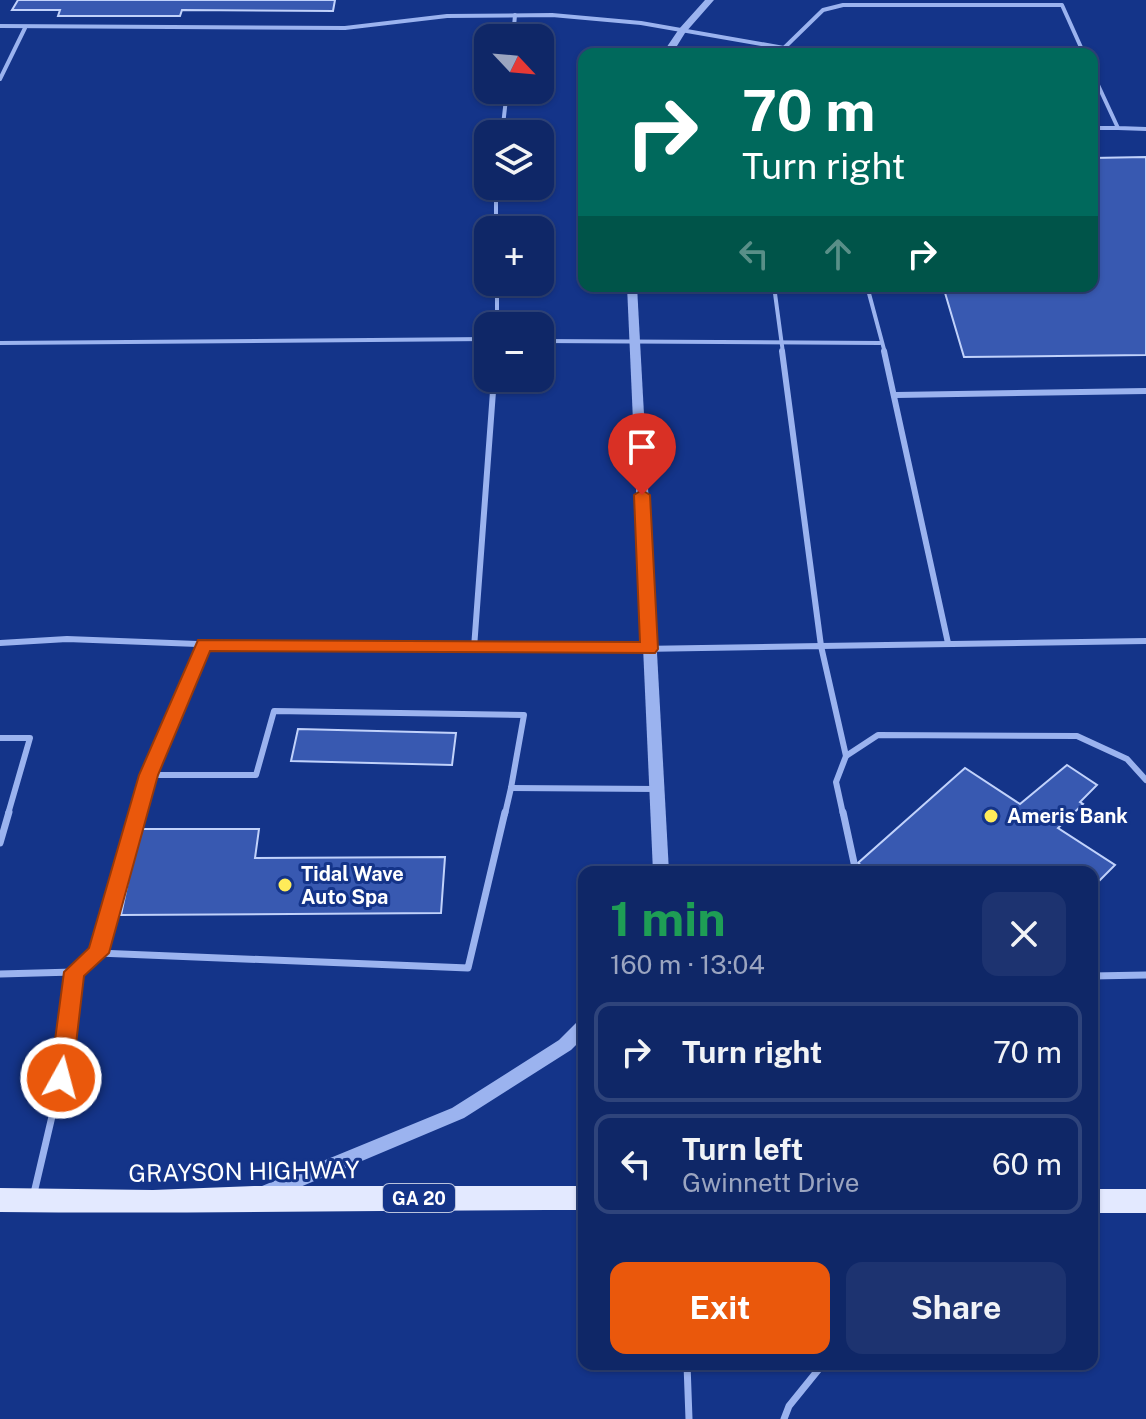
<!DOCTYPE html>
<html lang="en">
<head>
<meta charset="utf-8">
<style>
  :root { --surface:#0f2767; --page:#1d3370; --text:#f1f3f6; --muted:#9ba5c0; --line:#2f447b; --accent:#ea580c }
  body { margin:0; font-family:"Public Sans",sans-serif; background:var(--page); color:var(--text); height:100vh; display:flex; flex-direction:column; font-size:30px; white-space:nowrap }
  * { box-sizing:border-box; margin:0 }
  p { font-size:26px; color:var(--muted) }
  .icon { flex:none; width:44px; height:44px; fill:none; stroke:currentColor; stroke-width:2; stroke-linecap:round; stroke-linejoin:round }
  .map { position:relative; flex:1; overflow:hidden }
  .side { position:absolute; left:578px; top:866px; width:520px; height:504px; display:flex; flex-direction:column; background:var(--surface); border-radius:16px; box-shadow:0 2px 6px #0004,0 0 0 2px var(--line) }
  .side>* { flex:none }
  .banner { position:absolute; left:578px; top:48px; width:520px; height:244px; border-radius:16px; box-shadow:0 2px 6px #0004,0 0 0 2px var(--line); background:#00695c; color:#fff; overflow:hidden }
  .needle { width:52px; rotate:116deg }
  .fabs { position:absolute; left:474px; top:24px; display:grid; gap:16px }
  .fabs a { display:grid; place-items:center; width:80px; height:80px; border-radius:16px; background:var(--surface); box-shadow:0 2px 6px #0004,0 0 0 2px var(--line); font-size:40px }
  .pin { position:absolute; display:grid; place-items:center; width:68px; height:68px; color:#fff; margin:-82px -34px; border-radius:50% 50% 50% 0; rotate:-45deg; box-shadow:0 0 8px #0007 }
  .pin .icon { rotate:45deg }
  .me { position:absolute; width:88px; margin:-44px; rotate:7deg; stroke-linejoin:round; filter:drop-shadow(0 0 6px #0008) }
  .turn { display:flex; align-items:center; gap:28px; height:168px; padding:0 32px; font-size:36px }
  .turn .icon { width:104px; height:104px; stroke-width:2.5 }
  .turn b { display:block; font-size:56px; line-height:68px }
  .lanes { display:flex; align-items:center; height:76px; padding:0 32px; background:#0003; justify-content:center; gap:40px; direction:ltr }
  .lanes .off { opacity:.35 }
  .round { display:grid; place-items:center; flex:none; width:84px; height:84px; border-radius:16px; background:var(--page) }
  .headline { display:flex; align-items:center; justify-content:space-between; height:136px; padding:0 32px }
  h1 { font-size:48px; font-weight:700; line-height:60px; color:#1e9e55 }
  .button { display:flex; gap:16px; margin-top:auto; padding:16px 32px }
  .button a { flex:1; height:92px; border-radius:16px; background:var(--accent); color:#fff; font-size:32px; font-weight:700; line-height:92px; text-align:center }
  .button a+a { background:var(--page); color:var(--text) }
  ul { padding:0; list-style:none }
  li { display:flex; align-items:center; gap:24px; height:100px; margin:0 16px 12px; padding:0 16px; border:4px solid var(--line); border-radius:16px }
  li div { flex:1 }
  li b { display:block; font-size:30px }
  li em { font-style:normal }
  .map>svg:first-child { display:block }
  .building { fill:#3859b1; stroke:#c1d2fb; stroke-width:2 }
  .lines { fill:none; stroke-linecap:round; stroke-linejoin:round }
  .service-far2 { stroke:#9bb3ef; stroke-width:4 }
  .service-far1 { stroke:#9bb3ef; stroke-width:6 }
  .service { stroke:#9bb3ef; stroke-width:7 }
  .tertiary { fill:#9bb3ef; fill-rule:evenodd }
  .primary { fill:#e3e9ff; fill-rule:evenodd }
  .route { fill:#ea580c; stroke:#983908; stroke-width:2 }
  .poi-dot { fill:#ffeb59; stroke:#143489; stroke-width:3 }
  .labels { text-anchor:middle; dominant-baseline:central; stroke-width:6; stroke-linejoin:round; paint-order:stroke }
  .shield { fill:#143489; stroke:#b8c2dc; stroke-width:2 }
  .shield-label { font-size:18px; font-weight:bold; fill:#fff }
  .poi-label { font-size:20px; font-weight:bold; fill:#fff; stroke:#143489; text-anchor:start }
  .near-street-label { font-size:24px; fill:#fff; stroke:#143489 }
</style>
</head>
<body>
<div class="map">
<svg width="1146" height="1419" viewBox="0 0 1146 1419">
  <rect width="100%" height="100%" fill="#143489"/>
  <!-- building -->
  <g class="building">
    <path d="M18 0H335L333 11 182 10 180 16H58L60 10H12Z"/>
    <path d="M1146 157V355L964 357 943 286H1092V158Z"/>
    <path d="M298 729 456 733 452 765 291 761Z"/>
    <path d="M1067 765 1097 785 1080 802 1083 804 1058 828 1115 865 1092 888V872H871L858 863 965 768 1020 804Z"/>
    <path d="M139 829H259L255 858 445 857 441 913 121 915Z"/>
  </g>
  <g class="lines">
    <!-- service-far2 -->
    <g class="service-far2">
      <path d="M0 26 345 28 447 16 552 15 641 23 784 48 781 54"/>
      <path d="M513 38 515 15"/>
      <path d="M790 54 784 48 823 10 843 5H1062L1084 54"/>
      <path d="M1092 72 1118 128 1146 129"/>
      <path d="M0 79 25 28"/>
      <path d="M1092 128H1118"/>
      <path d="M502 134 507 90"/>
      <path d="M496 186V230"/>
      <path d="M497 282V326"/>
      <path d="M774 286 783 353"/>
      <path d="M867 286 885 353"/>
      <path d="M540 341 880 343"/>
      <path d="M0 343 488 339"/>
    </g>
    <!-- service-far1 -->
    <g class="service-far1">
      <path d="M782 351 821 646 1146 641"/>
      <path d="M884 351 948 643"/>
      <path d="M896 395 1146 391"/>
      <path d="M0 643 67 639 277 647 474 648 494 378"/>
      <path d="M474 648 578 650 821 646 846 756"/>
      <path d="M0 738H30L8 814"/>
      <path d="M149 775 204 644"/>
      <path d="M511 788 657 789"/>
      <path d="M138 814 149 775H256L274 711 524 715 511 788"/>
      <path d="M505 814 511 788"/>
      <path d="M843 814 836 782 846 756 878 735 1077 736 1127 759 1146 780"/>
    </g>
    <!-- service -->
    <g class="service">
      <path d="M138 812 98 953 468 968 505 812"/>
      <path d="M843 812 856 872"/>
      <path d="M0 843 9 812"/>
      <path d="M0 974 74 972 98 953"/>
      <path d="M1092 976 1146 975"/>
      <path d="M34 1193 61 1078 74 972"/>
      <path d="M687 1364 689 1419"/>
      <path d="M784 1419 789 1406 823 1364"/>
    </g>
    <!-- tertiary -->
    <g class="tertiary">
      <path d="M705 0H714L685 33 672 54H662L679 29Z"/>
      <path d="M627 286H637L669 872H653Z"/>
      <path d="M584 1019V1037L571 1050 464 1118 274 1198 268 1200 262 1198 259 1192 262 1186 452 1108 559 1040 578 1021Z"/>
    </g>
    <!-- primary -->
    <g class="primary">
      <path d="M254 1186H584V1210C389 1210 195 1214 0 1212V1188L153 1190Z"/>
      <rect x="1092" y="1189" width="54" height="24"/>
    </g>
  </g>
  <!-- route -->
  <path class="route" d="M642 490 650 495 658 649 655 653 210 651 158 775 109 953 84 976 72 1078 69 1085 61 1087 53 1085 50 1078 64 972 89 948 139 775 198 640 640 642 634 495Z"/>
  <!-- markers -->
  <g class="poi-dot">
    <circle cx="991" cy="816" r="8"/>
    <circle cx="285" cy="885" r="8"/>
  </g>
  <g class="labels">
    <!-- shield labels -->
    <rect class="shield" x="383" y="1184" width="72" height="28" rx="6"/>
    <g class="shield-label">
      <text x="419" y="1198">GA 20</text>
    </g>
    <!-- poi labels -->
    <g class="poi-label">
      <text x="1007" y="816">Ameris Bank</text>
      <text x="301" y="874">Tidal Wave<tspan x="301" dy="23">Auto Spa</tspan></text>
    </g>
    <!-- near-street labels -->
    <g class="near-street-label">
      <text transform="translate(244 1171) rotate(-1)">GRAYSON HIGHWAY</text>
    </g>
  </g>
</svg>
<div class="fabs">
<a><svg class="needle" viewBox="-14 -14 28 28"><path d="M0-13l5 13h-10z" fill="#e53935"/><path d="M0 13l5-13h-10z" fill="#9ba5c0"/></svg></a>
<a><svg class="icon" aria-label="layers" viewBox="0 0 24 24"><path d="M12 4l9 5-9 5-9-5zM3 14l9 5 9-5"/></svg></a>
<a>+</a>
<a>−</a>
</div>
<div class="pin" style="left:642px;top:495px;background:#d93025"><svg class="icon" aria-label="arrive" viewBox="0 0 24 24"><path d="M6 21V4h12l-3 4 3 4H6"/></svg></div>
<svg class="me" style="left:61px;top:1078px" viewBox="-20 -20 40 40"><circle r="17" fill="#ea580c" stroke="#fff" stroke-width="3"/><path d="M0-11L8 9 0 5-8 9z" fill="#fff"/></svg>
<div class="banner">
<div class="turn"><svg class="icon" aria-label="right" viewBox="0 0 24 24"><path d="M7 20v-9h11M14 6l5 5-5 5"/></svg><div><b>70 m</b>Turn right</div></div>
<div class="lanes"><svg class="icon off" aria-label="left" viewBox="0 0 24 24"><path d="M17 20v-9H6M10 6l-5 5 5 5"/></svg><svg class="icon off" aria-label="ahead" viewBox="0 0 24 24"><path d="M12 20V5M6 11l6-6 6 6"/></svg><svg class="icon" aria-label="right" viewBox="0 0 24 24"><path d="M7 20v-9h11M14 6l5 5-5 5"/></svg></div>
</div>
<section class="side">
<div class="headline"><div><h1>1 min</h1><p>160 m · 13:04</p></div><a class="round"><svg class="icon" aria-label="close" viewBox="0 0 24 24"><path d="M6 6l12 12M18 6L6 18"/></svg></a></div>
<ul>
<li><svg class="icon" aria-label="right" viewBox="0 0 24 24"><path d="M7 20v-9h11M14 6l5 5-5 5"/></svg><div><b>Turn right</b></div><em>70 m</em></li>
<li><svg class="icon" aria-label="left" viewBox="0 0 24 24"><path d="M17 20v-9H6M10 6l-5 5 5 5"/></svg><div><b>Turn left</b><p>Gwinnett Drive</p></div><em>60 m</em></li>
</ul>
<div class="button"><a>Exit</a><a>Share</a></div>
</section>
</div>
</body>
</html>
